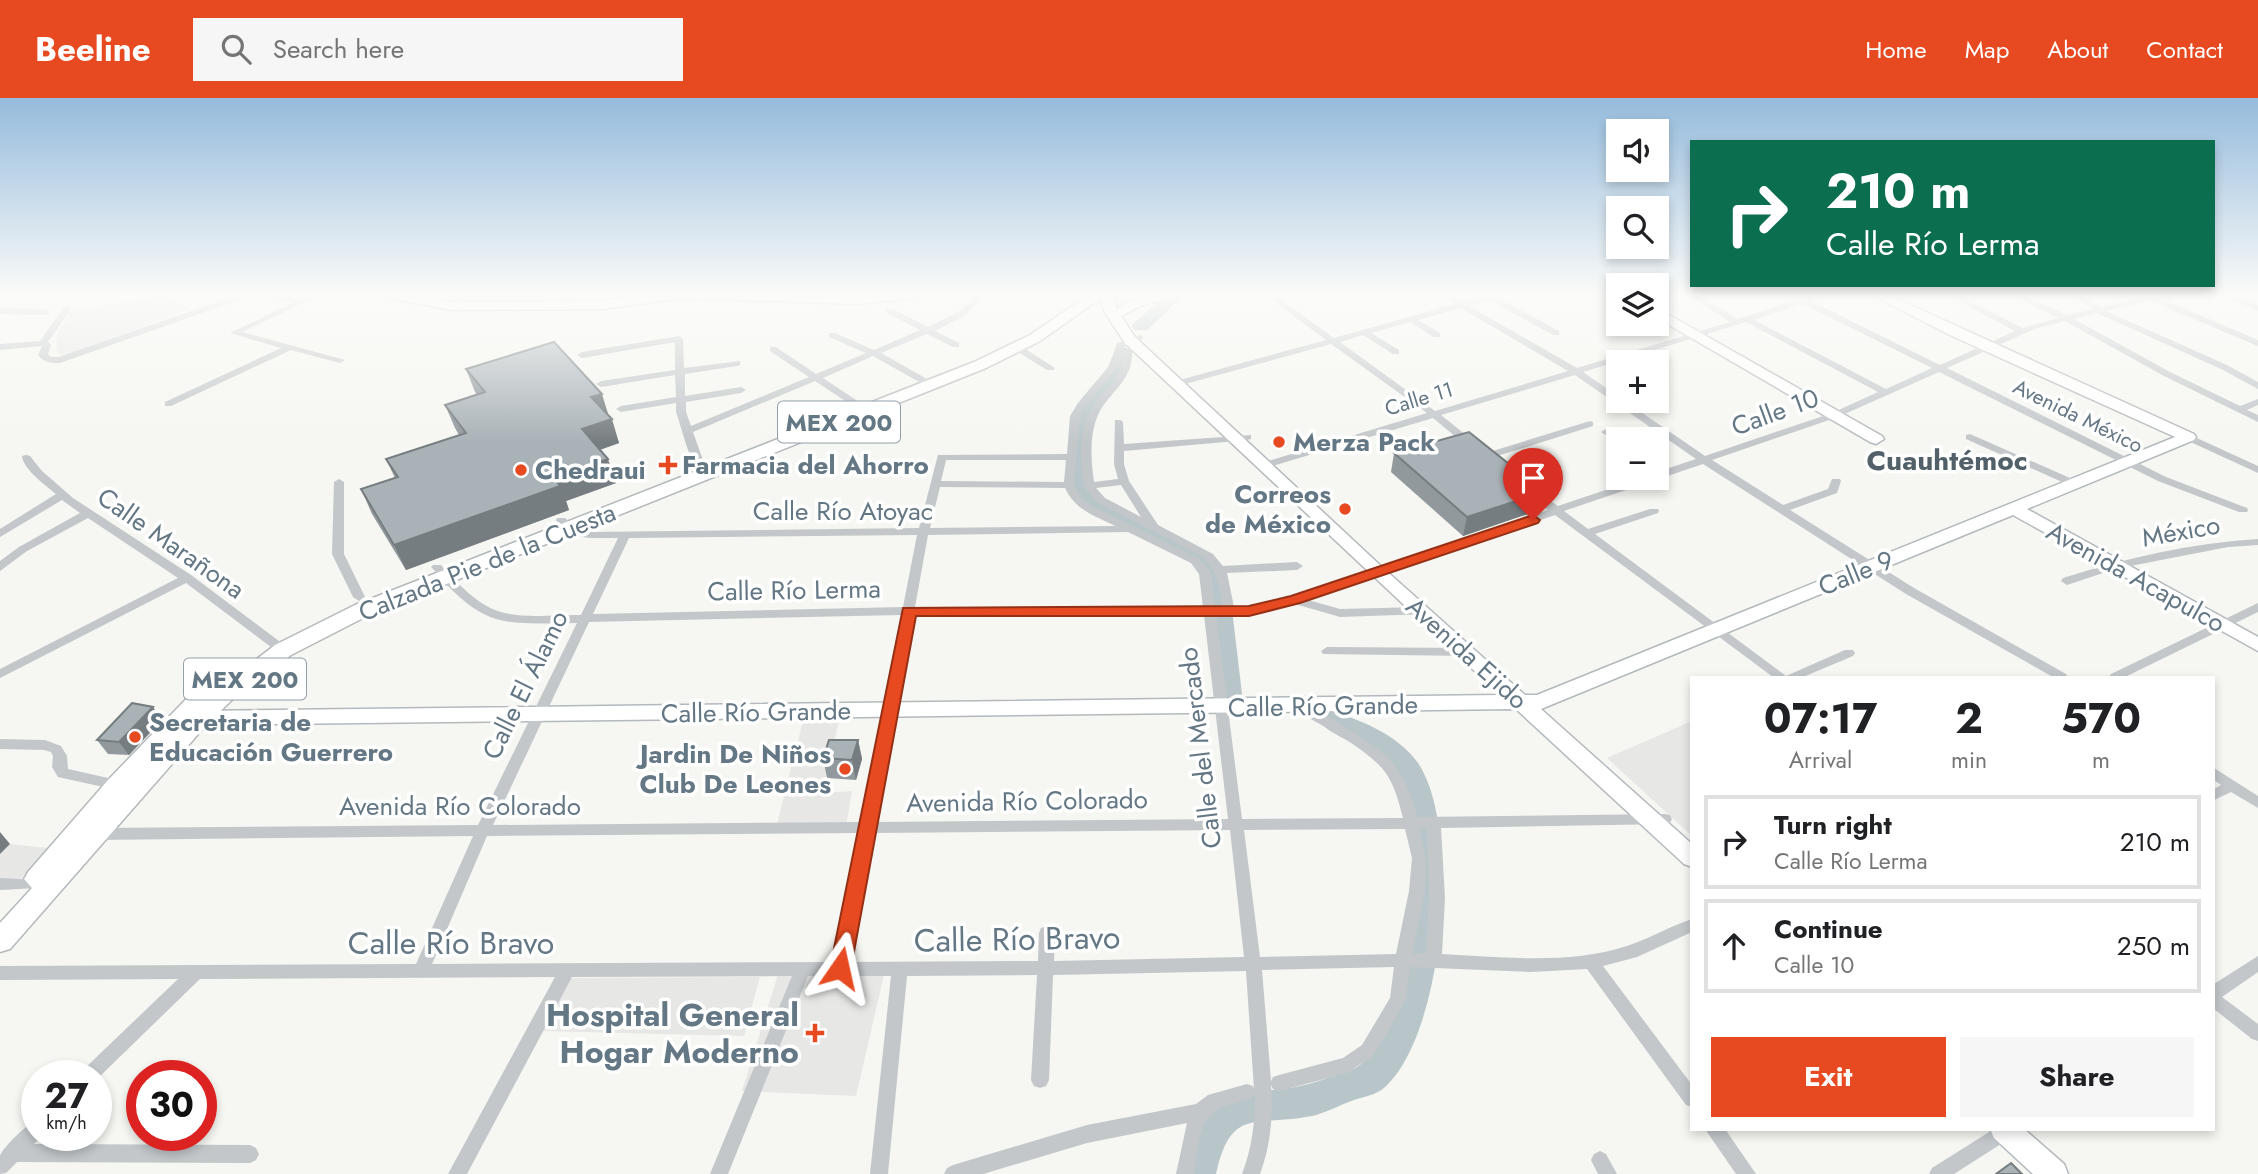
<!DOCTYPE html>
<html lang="en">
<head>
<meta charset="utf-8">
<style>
  :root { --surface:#fff; --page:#f6f6f6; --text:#202124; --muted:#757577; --line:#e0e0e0; --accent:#e74a21 }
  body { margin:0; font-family:Jost,sans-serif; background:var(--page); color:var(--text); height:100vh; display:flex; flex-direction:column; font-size:26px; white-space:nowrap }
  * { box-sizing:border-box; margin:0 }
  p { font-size:23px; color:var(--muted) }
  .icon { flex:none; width:38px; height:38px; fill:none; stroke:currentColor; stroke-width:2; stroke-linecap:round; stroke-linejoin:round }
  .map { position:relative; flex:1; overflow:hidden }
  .panel { position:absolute; left:1690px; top:578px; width:525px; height:455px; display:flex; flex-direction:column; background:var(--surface); border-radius:0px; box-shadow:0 4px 10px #0003 }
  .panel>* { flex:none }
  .banner { position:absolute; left:1690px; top:42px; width:525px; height:147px; border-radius:0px; box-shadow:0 4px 10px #0003; background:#0b6e4f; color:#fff; overflow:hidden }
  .fabs { position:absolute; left:1606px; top:21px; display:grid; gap:14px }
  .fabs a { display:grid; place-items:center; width:63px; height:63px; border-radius:0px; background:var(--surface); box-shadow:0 4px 10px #0003; font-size:35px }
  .speed { position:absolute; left:21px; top:962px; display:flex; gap:14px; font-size:35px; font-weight:700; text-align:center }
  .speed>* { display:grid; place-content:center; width:91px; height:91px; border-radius:50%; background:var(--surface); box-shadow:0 4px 10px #0003; line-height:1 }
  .speed small { font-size:18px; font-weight:400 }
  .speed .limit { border:10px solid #d22; background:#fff; color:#111 }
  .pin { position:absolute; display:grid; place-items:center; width:60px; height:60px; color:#fff; margin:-72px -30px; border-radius:50% 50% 50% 0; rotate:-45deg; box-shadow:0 0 7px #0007 }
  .pin .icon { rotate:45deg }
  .me { position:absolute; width:77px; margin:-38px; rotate:11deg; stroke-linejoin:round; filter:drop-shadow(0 0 5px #0008) }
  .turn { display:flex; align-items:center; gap:24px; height:147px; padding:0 21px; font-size:32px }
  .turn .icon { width:91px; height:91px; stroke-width:2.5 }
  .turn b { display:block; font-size:49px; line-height:60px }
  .eta { display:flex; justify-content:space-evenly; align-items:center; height:119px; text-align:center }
  .eta b { font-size:42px; font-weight:700; line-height:49px }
  .action { display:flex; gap:14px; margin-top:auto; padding:14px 21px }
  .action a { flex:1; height:80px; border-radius:0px; background:var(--accent); color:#fff; font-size:28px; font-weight:700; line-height:80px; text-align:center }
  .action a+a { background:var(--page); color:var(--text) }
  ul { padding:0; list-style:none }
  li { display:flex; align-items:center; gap:21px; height:94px; margin:0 14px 10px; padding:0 7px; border:4px solid var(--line); border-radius:0px }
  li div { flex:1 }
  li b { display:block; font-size:26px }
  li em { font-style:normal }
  header { display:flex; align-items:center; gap:42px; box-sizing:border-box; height:98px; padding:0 35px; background:var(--accent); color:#fff }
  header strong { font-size:33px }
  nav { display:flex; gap:38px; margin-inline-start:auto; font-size:24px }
  .search { width:490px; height:63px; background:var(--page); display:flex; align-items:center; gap:18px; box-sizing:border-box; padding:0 24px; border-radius:0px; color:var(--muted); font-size:26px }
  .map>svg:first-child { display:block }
  .built { fill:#e7e8e6 }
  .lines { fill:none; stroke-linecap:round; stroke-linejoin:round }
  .river { fill:#b8c6c9; fill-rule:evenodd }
  .secondary-casing { stroke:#b3b9bd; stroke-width:3 }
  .primary-casing { stroke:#b4b9bc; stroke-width:3 }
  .street { fill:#c3c7ca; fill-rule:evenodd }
  .secondary { fill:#fff; fill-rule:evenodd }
  .primary { fill:#fff; fill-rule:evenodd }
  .wall { fill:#91999d }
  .shaded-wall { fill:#767d80 }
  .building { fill:#a9b2b7; stroke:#767d80; stroke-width:2 }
  .route { fill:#e74a21; stroke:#963015; stroke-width:2 }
  .poi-dot { fill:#e74a21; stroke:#fff; stroke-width:2.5 }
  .labels { text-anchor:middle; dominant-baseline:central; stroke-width:7; stroke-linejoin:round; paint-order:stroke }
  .far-street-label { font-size:21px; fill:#647784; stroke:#fff }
  .shield { fill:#fff; stroke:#92a0a9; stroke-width:2 }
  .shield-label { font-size:24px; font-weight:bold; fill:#647784 }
  .street-label { font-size:26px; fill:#647784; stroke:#fff }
  .poi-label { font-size:26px; font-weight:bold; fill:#647784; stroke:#fff; text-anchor:start }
  .neighbourhood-label { font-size:28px; font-weight:bold; fill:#526069; stroke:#fff }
  .near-street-label { font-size:32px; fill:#647784; stroke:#fff }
  .near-poi-label { font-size:32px; font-weight:bold; fill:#647784; stroke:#fff; text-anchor:end }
</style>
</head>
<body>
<header>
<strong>Beeline</strong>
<div class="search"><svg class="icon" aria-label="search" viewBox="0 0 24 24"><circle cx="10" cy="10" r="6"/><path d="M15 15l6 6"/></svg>Search here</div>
<nav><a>Home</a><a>Map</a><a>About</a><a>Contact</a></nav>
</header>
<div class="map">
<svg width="2258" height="1076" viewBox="0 0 2258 1076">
  <rect width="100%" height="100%" fill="#f6f6f2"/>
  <!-- built -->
  <g class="built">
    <path d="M161 197 191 210 72 256 60 257 56 251 57 238 70 213Z"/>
    <path d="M804 619H840L822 695 852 693 846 728 777 726Z"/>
    <path d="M1692 623V738L1607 660Z"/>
    <path d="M0 745 48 750 11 792 0 791Z"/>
    <path d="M779 873 884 877 856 998 742 993Z"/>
    <path d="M760 879 744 938 541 933 567 880Z"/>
  </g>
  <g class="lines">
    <!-- river -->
    <g class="river">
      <path d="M1169 195 1184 197 1147 232H1135L1132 228 1135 224Z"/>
      <path d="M1123 248 1132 253 1130 262 1094 315 1090 349 1091 391 1101 400 1208 455 1223 471 1231 503 1242 596 1238 602 1229 605 1220 602 1216 596 1207 503 1201 473 1192 465 1085 410 1069 392 1070 349 1074 315 1085 297 1108 270 1117 249Z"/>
      <path d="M1333 614C1363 622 1400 639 1418 665 1462 730 1444 936 1385 989 1377 997 1362 999 1351 1003 1338 1008 1325 1015 1312 1018 1256 1029 1231 1008 1216 1076H1180C1208 960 1252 1012 1332 978 1341 974 1354 973 1361 966 1409 925 1431 730 1397 677 1379 649 1330 641 1320 623L1324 616Z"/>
    </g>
    <!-- secondary casing -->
    <g class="secondary-casing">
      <g id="secondary">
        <path d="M376 195H403L452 204 603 203 662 195 858 198 932 195 925 199 858 206 682 200 603 211 452 212 383 199Z"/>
        <path d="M1098 195H1111L1117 211C1136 198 1155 195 1177 195L1176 198 1140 208 1121 218 1135 239 1382 469 1525 597H1537L2175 339 1952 238 1868 195H1884L2194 336 2196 339 2194 342 2027 411 2258 539V553L2013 417 1541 611 1692 746V769L1684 766 1516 611 199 627 192 625 189 620 192 615 199 613 1500 597 1125 245 1105 215Z"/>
        <path d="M1657 210 1882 338 1884 341 1876 346 1870 344 1657 220Z"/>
        <path d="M1990 1031H2024L2064 1066 2068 1076H2033L1994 1040Z"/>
      </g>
    </g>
    <!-- primary casing -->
    <g class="primary-casing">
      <path id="primary" d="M1092 195H1108L1040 243 986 270 369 517 291 557 234 600 207 626 10 851 0 854V825L32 790 24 781 28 774 109 681 192 595 200 592 210 597 275 547 355 507 974 264 1030 237Z"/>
    </g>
    <!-- street -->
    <g class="street">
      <path d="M243 195H267L299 201 314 195H324L242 234 345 262 340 265 291 252 171 308H165V304L281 250 230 235 292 205 253 197 60 265C50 265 45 265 38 257L42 248 0 252V246L40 243 64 209 67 208 71 211 48 244 51 247 48 256 51 259H59Z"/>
      <path d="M460 195H468L455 210H449V206Z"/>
      <path d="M977 195H985L966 217 935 233 959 245V249H953L927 236 881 255 927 281V285H921L873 258 823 280 862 306V310H856L815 283 693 334 705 368 713 377 708 380C690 372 683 333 676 314V305L621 314 616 311 621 308 676 299 675 277 601 289 596 286 601 283 675 272V244L582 260 577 257 582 254 679 238 683 241 684 270 740 263V267L737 268 685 276V298L741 289 746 292 741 295 686 304V314L691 328 809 279 770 253V249H776L816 276 866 255 829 239V235H835L874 252 920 232 887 215V211H893L928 229 960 213Z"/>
      <path d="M1263 195H1272L1334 240 1455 206 1437 195H1447L1463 204 1497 195H1510L1498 200 1559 233V237H1553L1490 202 1469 208 1577 270 1730 224 1685 195H1694L1738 221 1796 202 1784 195H1794L1804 200 1820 195H1832L1811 203 1940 267 2015 233 1943 195H1953L2023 230 2058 220 2008 195H2018L2067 217 2094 211 2066 195H2076L2103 209C2132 202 2159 195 2189 195L2185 198 2162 201 2258 242V248L2151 203 2106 213 2227 267 2258 284V291L2221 271 2097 215 2074 221 2170 274 2240 308 2258 301V307L2247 312 2258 317V324L2164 278 2065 223 2037 230 1947 270 2166 379 2247 410 2248 412 2247 414H2239L2158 383 1939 274 1838 319 1712 362 1783 407 1828 391 1832 381H1840L1841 383 1837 395 1790 412 1914 490 2066 576 2068 579H2053L1906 496 1703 366 1564 413 1588 431 1650 411H1658L1659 413 1658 415 1595 436 1786 578 1845 552H1853L1855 555 1853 558 1803 579H1773L1555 417 1308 502 1340 511 1422 509 1426 510 1428 513 1426 516 1340 519 1295 506 1249 517H1216L1242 721 1403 720C1399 704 1394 686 1385 674 1367 650 1320 627 1294 611L1292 608 1294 605 1299 603C1313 608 1325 618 1338 625 1382 651 1405 667 1417 719L1665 716 1670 717 1672 721 1670 725 1665 726 1441 730 1445 800 1442 856C1503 859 1568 867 1627 848 1649 841 1670 828 1692 821V834L1637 859 1603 868 1692 987V1009L1686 1007 1587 871 1531 874 1410 869 1406 901 1374 957 1347 975 1279 993 1273 991 1271 987C1273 1019 1271 1046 1260 1076H1242C1252 1050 1255 1025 1255 997L1253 1000C1243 1004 1230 1005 1220 1010 1197 1020 1198 1054 1194 1076H1176L1187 1025 1087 1045 983 1076H944L947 1070 953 1067 1087 1027 1196 1006 1208 997 1247 986 1253 988 1254 991 1246 873 1053 877 1049 982 1046 988 1040 990 1034 988 1031 982 1037 877 907 878 888 1076H870L891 878H808L728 1076H710L792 878 572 879 467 1076H448L555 879 200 881 96 982V978H81L83 972 178 881 0 882V868L416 866 473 738 95 742 90 740 88 736 90 732 95 730 478 727 577 525C502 526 484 531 433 471L431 469 433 467H441C493 526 507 518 581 517L618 440H589L571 437 557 424 556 422 557 420H565L578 432 589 434 919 430 938 357 1067 356 1070 318 1078 305 1109 268 1117 245 1140 237 1144 240 1124 249 1118 269 1085 308 1080 318 1074 387 1081 400 1086 405 1199 461 1211 475 1215 509H1223C1220 491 1217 475 1205 460L1097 404 1083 388 1084 386C1080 362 1078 331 1092 310 1104 291 1124 279 1122 254L1136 246 1141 249 1132 255C1133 283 1108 295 1098 317 1089 337 1091 363 1094 384L1118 381 1114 366 1115 322H1121L1123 324 1124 346 1251 337V341L1247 342 1124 353V366L1129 383 1158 427 1213 456 1223 468 1297 464 1303 468 1297 472 1227 475 1234 509H1249L1292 499 1548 412 1526 395 1525 393 1526 391H1534L1558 408 1641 380H1657V374L1696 361 1575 277 1441 317 1476 345V349H1468L1433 320 1266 370H1258V366L1427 315 1331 246 1178 288H1172V284L1326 242ZM1803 206 1932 270 1886 291 1754 222ZM1461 210 1568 273 1435 313 1340 244 1363 237 1393 256H1399V252L1371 235 1410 224 1434 239H1440V235L1418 222ZM1746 224 1878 294 1832 315 1705 358 1625 303H1619V299L1583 274ZM946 362H1066L1064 384 941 383ZM1121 387 1141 419 1105 400 1096 390ZM940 389 1065 390C1076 413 1094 417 1115 428L930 430ZM1128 434 1191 465 1199 476 1203 509H915L928 437ZM917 437 903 509 593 516 629 440ZM901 517 861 724 493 727 589 524ZM913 517H1204L1228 721 875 724ZM1419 730H1427L1429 800 1426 855 1412 856 1425 793 1426 760ZM1405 731 1412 760 1409 793 1396 856 1260 859 1244 732ZM1230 732 1244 859 1054 863 1055 835 1053 830 1047 828 1041 830 1039 835 1038 863 849 864 873 735ZM858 735 833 864 432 866 487 738ZM1394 869 1390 900 1362 947 1343 960 1279 977 1273 979 1271 983 1262 872Z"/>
      <path d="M2218 195H2229L2258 207V213Z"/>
      <path d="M0 210 46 211 50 214 46 217 0 216Z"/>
      <path d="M1018 247 1021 248 1055 270 1053 272H1047L1015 252 1013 250Z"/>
      <path d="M1590 323 1593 324V328L1491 360 1487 361 1482 358 1483 356Z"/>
      <path d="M1606 331 1623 341H1619V346L1601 334Z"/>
      <path d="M1970 336 2079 384 2080 386 2075 389 2071 388 1966 341V337Z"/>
      <path d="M2188 336 2258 368V375L2184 341V337Z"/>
      <path d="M26 357 30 358 42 373 73 400 191 477 287 549 289 552 287 555H279L186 485 0 580V571L178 480 88 420 27 453 0 473V463L19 449 80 415 62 402 0 439V431L56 396C45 387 23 371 22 358Z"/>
      <path d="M339 381 344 384V456L365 499 359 503 353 499 332 456 334 384Z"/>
      <path d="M2258 441V447L2228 449 2115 471 2067 487 2061 483 2063 480C2126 460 2192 445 2258 441Z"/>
      <path d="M2258 505V514L2125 579H2109L2111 576Z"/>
      <path d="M1327 549 1467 550 1473 554 1467 558 1323 556 1321 553Z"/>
      <path d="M0 641 45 642 61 648 67 658 68 671 117 682 122 683 124 687 122 691 117 692 58 679 52 669 53 658 51 654 44 652 0 651Z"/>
      <path d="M2214 670 2258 698V710L2231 694 2214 702V691L2221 687 2214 682Z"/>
      <path d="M0 780 37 782 40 786 37 790 0 792Z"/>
      <path d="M2258 858V874L2222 899 2258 926V943L2252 941 2214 911V886Z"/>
      <path d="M37 1022V1038H42L34 1046 250 1047 256 1050 259 1056 256 1062 250 1065 17 1064 6 1075 0 1076C0 1071 0 1063 0 1058 2 1050 28 1025 37 1022Z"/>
      <path d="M1705 1031H1725L1756 1076H1736Z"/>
      <path d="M1994 1031H2018L2015 1037 1954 1076H1929L1932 1070Z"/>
      <path d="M1600 1053 1606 1056 1617 1076H1598L1591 1062 1594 1056Z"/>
    </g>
    <!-- secondary -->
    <use href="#secondary" class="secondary"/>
    <!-- primary -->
    <use href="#primary" class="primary"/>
  </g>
  <!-- wall -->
  <g class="wall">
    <path d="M466 271 609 319 619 345 600 352 616 385 566 403 569 412 406 472 372 416 361 391 395 380 386 361 459 337 455 330 445 307 477 297 475 294Z"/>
    <path d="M1394 355 1539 412 1463 438 1391 374Z"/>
    <path d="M162 622 129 657 108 656 97 642Z"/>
    <path d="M858 642 862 661 856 682 827 680 823 660Z"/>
  </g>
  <!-- shaded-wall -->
  <g class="shaded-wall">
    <path d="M602 296 609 319 591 299Z"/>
    <path d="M612 321 619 345 590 355 582 331Z"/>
    <path d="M608 361 616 385 566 403 569 412 406 472 394 447 554 380Z"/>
    <path d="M1544 394 1539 412 1463 438 1467 419Z"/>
    <path d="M153 609 162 622 129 657 119 644Z"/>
    <path d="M858 642 862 661 856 682 852 662Z"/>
    <path d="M0 734 10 746 0 756Z"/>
  </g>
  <!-- building -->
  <g class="building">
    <path d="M554 244 602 296 591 299 612 321 582 331 608 361 554 380 560 388 394 447 361 391 398 379 386 361 466 335 445 307 485 294 466 271Z"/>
    <path d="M1469 334 1544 394 1467 419 1394 355Z"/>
    <path d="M132 605 153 609 119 644 97 642Z"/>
    <path d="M829 642H858L852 662 823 660Z"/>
    <path d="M2011 1065 2022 1076H1996Z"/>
  </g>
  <!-- sky -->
  <linearGradient id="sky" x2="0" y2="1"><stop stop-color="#95bbdc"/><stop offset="0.57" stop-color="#fbfbf9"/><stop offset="1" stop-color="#fbfbf9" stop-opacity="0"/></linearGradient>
  <rect width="2258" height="345" fill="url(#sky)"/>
  <!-- route -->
  <path class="route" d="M1533 417 1540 422 1538 425 1300 505 1249 518H916L851 870 848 877 840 879 833 877 830 870 903 510 1249 508 1291 498Z"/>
  <!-- markers -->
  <g class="poi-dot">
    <circle cx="1279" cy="344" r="7"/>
    <path d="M664.5 356.5h7v7h7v7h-7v7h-7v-7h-7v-7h7z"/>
    <circle cx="521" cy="372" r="7"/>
    <circle cx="1345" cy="411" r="7"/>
    <circle cx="135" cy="639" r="7"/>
    <circle cx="845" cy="671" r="7"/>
    <path d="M811.5 924.5h7v7h7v7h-7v7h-7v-7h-7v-7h7z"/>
  </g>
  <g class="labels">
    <!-- far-street labels -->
    <g class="far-street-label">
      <text transform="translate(1419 301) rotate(-17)">Calle 11</text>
      <text transform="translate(2078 318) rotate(26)">Avenida México</text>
    </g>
    <!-- shield labels -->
    <g class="shield">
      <rect x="778" y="303.5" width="122" height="41" rx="5"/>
      <rect x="184" y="560.5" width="122" height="41" rx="5"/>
    </g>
    <g class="shield-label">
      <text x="839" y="324">MEX 200</text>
      <text x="245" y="581">MEX 200</text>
    </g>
    <!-- street labels -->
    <g class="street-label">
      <text transform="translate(1775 314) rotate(-20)">Calle 10</text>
      <text x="843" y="413">Calle Río Atoyac</text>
      <text transform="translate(2181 433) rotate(-10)">México</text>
      <text transform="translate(171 445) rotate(35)">Calle Marañona</text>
      <text transform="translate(487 464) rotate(-22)">Calzada Pie de la Cuesta</text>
      <text transform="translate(1856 475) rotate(-22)">Calle 9</text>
      <text transform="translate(2136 479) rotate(29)">Avenida Acapulco</text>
      <text transform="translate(794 492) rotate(-1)">Calle Río Lerma</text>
      <text transform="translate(1467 555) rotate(42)">Avenida Ejido</text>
      <text transform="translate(525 587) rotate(-64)">Calle El Álamo</text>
      <text transform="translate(1323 608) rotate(-1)">Calle Río Grande</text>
      <text transform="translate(756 614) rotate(-1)">Calle Río Grande</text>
      <text transform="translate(1200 650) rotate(-97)">Calle del Mercado</text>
      <text transform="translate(1027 703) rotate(-1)">Avenida Río Colorado</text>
      <text x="460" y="708">Avenida Río Colorado</text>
    </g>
    <!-- poi labels -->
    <g class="poi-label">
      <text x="1293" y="344">Merza Pack</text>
      <text x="682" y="367">Farmacia del Ahorro</text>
      <text x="535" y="372">Chedraui</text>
      <text x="1331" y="396" text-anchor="end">Correos<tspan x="1331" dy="30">de México</tspan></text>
      <text x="149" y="624">Secretaria de<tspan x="149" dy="30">Educación Guerrero</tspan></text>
      <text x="831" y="656" text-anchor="end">Jardin De Niños<tspan x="831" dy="30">Club De Leones</tspan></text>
    </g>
    <!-- neighbourhood labels -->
    <g class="neighbourhood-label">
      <text x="1947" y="362">Cuauhtémoc</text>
    </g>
    <!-- near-street labels -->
    <g class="near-street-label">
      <text transform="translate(1017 841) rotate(-1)">Calle Río Bravo</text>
      <text x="451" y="845">Calle Río Bravo</text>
    </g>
    <!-- near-poi labels -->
    <g class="near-poi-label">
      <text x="799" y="917">Hospital General<tspan x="799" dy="37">Hogar Moderno</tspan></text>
    </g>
  </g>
</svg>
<div class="fabs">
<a><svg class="icon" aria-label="sound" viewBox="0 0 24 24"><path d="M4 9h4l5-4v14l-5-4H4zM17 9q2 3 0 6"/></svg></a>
<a><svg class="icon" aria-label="search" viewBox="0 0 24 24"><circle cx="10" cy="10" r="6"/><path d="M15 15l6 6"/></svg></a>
<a><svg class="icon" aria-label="layers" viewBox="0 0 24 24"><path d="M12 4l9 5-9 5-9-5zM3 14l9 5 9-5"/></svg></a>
<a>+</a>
<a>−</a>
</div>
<div class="speed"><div>27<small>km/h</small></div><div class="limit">30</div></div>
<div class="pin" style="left:1533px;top:422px;background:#d93025"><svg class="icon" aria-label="arrive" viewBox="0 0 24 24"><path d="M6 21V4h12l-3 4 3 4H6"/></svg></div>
<svg class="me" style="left:840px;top:870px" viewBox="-20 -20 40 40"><path d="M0-17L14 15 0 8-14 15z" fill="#e74a21" stroke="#fff" stroke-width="4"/></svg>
<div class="banner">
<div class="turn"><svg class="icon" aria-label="right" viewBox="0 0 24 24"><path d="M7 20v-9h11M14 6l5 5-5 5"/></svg><div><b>210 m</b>Calle Río Lerma</div></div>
</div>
<section class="panel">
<div class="eta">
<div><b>07:17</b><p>Arrival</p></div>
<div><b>2</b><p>min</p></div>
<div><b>570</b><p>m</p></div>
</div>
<ul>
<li><svg class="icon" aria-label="right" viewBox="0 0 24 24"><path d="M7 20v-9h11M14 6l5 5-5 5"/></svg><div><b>Turn right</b><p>Calle Río Lerma</p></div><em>210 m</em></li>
<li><svg class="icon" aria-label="ahead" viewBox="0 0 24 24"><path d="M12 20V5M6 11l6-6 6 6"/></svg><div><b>Continue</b><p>Calle 10</p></div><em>250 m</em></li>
</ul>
<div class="action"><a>Exit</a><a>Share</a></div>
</section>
</div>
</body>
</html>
